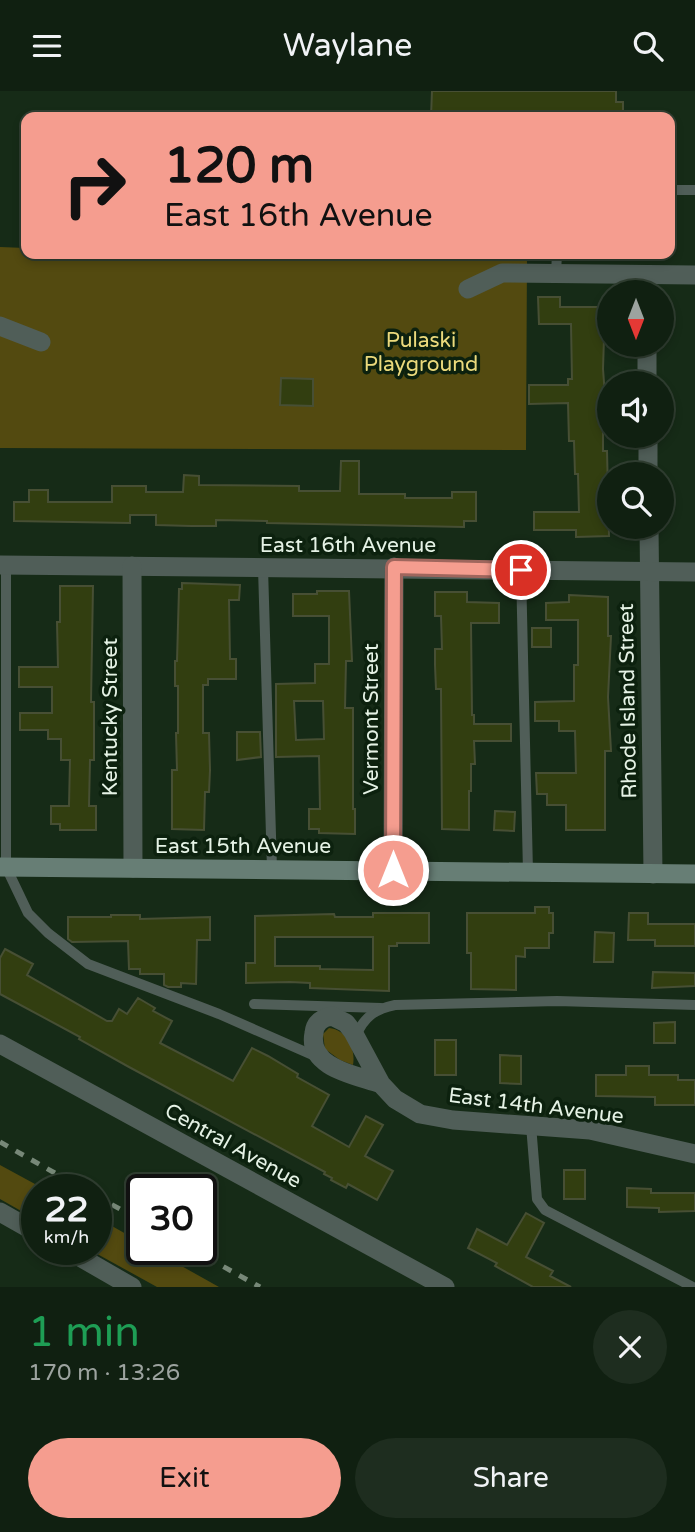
<!DOCTYPE html>
<html lang="en">
<head>
<meta charset="utf-8">
<style>
  :root { --surface:#102011; --page:#1e2d1f; --text:#f1f3f6; --muted:#9ca39f; --line:#303e31; --accent:#f59d8f }
  body { margin:0; font-family:"Varela Round",sans-serif; background:var(--page); color:var(--text); height:100vh; display:flex; flex-direction:column; font-size:26px; white-space:nowrap }
  * { box-sizing:border-box; margin:0 }
  p { font-size:23px; color:var(--muted) }
  .icon { flex:none; width:38px; height:38px; fill:none; stroke:currentColor; stroke-width:2; stroke-linecap:round; stroke-linejoin:round }
  .map { position:relative; height:1196px; overflow:hidden }
  .side { display:flex; flex-direction:column; background:var(--surface); flex:1 }
  .side>* { flex:none }
  .guide { position:absolute; left:21px; top:21px; width:654px; height:147px; border-radius:14px; box-shadow:0 4px 10px #0003,0 0 0 2px var(--line); background:#f59d8f; color:#111; overflow:hidden }
  .needle { width:46px; rotate:180deg }
  .buttons { position:absolute; left:597px; top:189px; display:grid; gap:14px }
  .buttons a { display:grid; place-items:center; width:77px; height:77px; border-radius:50%; background:var(--surface); box-shadow:0 4px 10px #0003,0 0 0 2px var(--line); font-size:35px }
  .speed { position:absolute; left:21px; top:1083px; display:flex; gap:14px; font-size:35px; font-weight:700; text-align:center }
  .speed>* { display:grid; place-content:center; width:91px; height:91px; border-radius:50%; background:var(--surface); box-shadow:0 4px 10px #0003,0 0 0 2px var(--line); line-height:1 }
  .speed small { font-size:18px; font-weight:400 }
  .speed .limit { border:4px solid #111; border-radius:10px; background:#fff; color:#111 }
  .pin { position:absolute; display:grid; place-items:center; width:60px; height:60px; color:#fff; margin:-30px; border:4px solid #fff; border-radius:50%; box-shadow:0 2px 7px #0007 }
  .me { position:absolute; width:77px; margin:-38px; rotate:0deg; stroke-linejoin:round; filter:drop-shadow(0 0 5px #0008) }
  .turn { display:flex; align-items:center; gap:24px; height:147px; padding:0 28px; font-size:32px }
  .turn .icon { width:91px; height:91px; stroke-width:2.5 }
  .turn b { display:block; font-size:49px; line-height:60px }
  .round { display:grid; place-items:center; flex:none; width:74px; height:74px; border-radius:37px; background:var(--page) }
  .overview { display:flex; align-items:center; justify-content:space-between; height:119px; padding:0 28px }
  h1 { font-size:42px; font-weight:600; line-height:52px; color:#1e9e55 }
  .action { display:flex; gap:14px; margin-top:auto; padding:14px 28px }
  .action a { flex:1; height:80px; border-radius:42px; background:var(--accent); color:#111; font-size:28px; font-weight:600; line-height:80px; text-align:center }
  .action a+a { background:var(--page); color:var(--text) }
  header { display:flex; justify-content:space-between; align-items:center; height:91px; padding:0 28px; background:var(--surface); font-size:32px; font-weight:600 }
  .map>svg:first-child { display:block }
  .green { fill:#534a10 }
  .building { fill:#323e10; stroke:#474f34; stroke-width:2; fill-rule:evenodd }
  .lines { fill:none; stroke-linecap:round; stroke-linejoin:round }
  .service { stroke:#505e58; stroke-width:10 }
  .minor { stroke:#505e58; stroke-width:19 }
  .tertiary { stroke:#505e58; stroke-width:19 }
  .secondary { stroke:#677e75; stroke-width:19 }
  .rail { stroke:#778878; stroke-width:5; stroke-dasharray:9 9; stroke-linecap:butt }
  .route-casing { stroke:#9f665d; stroke-width:18 }
  .route { stroke:#f59d8f; stroke-width:12 }
  .labels { text-anchor:middle; dominant-baseline:central; stroke-width:7; stroke-linejoin:round; paint-order:stroke }
  .park-label { font-size:21px; fill:#ebda7c; stroke:#0c210e }
  .street-label { font-size:21px; fill:#e5f2e5; stroke:#0c210e }
</style>
</head>
<body>
<header><svg class="icon" aria-label="menu" viewBox="0 0 24 24"><path d="M4 6h16M4 12h16M4 18h16"/></svg>Waylane<svg class="icon" aria-label="search" viewBox="0 0 24 24"><circle cx="10" cy="10" r="6"/><path d="M15 15l6 6"/></svg></header>
<div class="map">
<svg width="695" height="1196" viewBox="0 0 695 1196">
  <rect width="100%" height="100%" fill="#162b17"/>
  <!-- green -->
  <g class="green">
    <path d="M0 156 26 157V163H527L526 359 0 357Z"/>
    <path d="M329 937C346 938 356 958 353 974L340 969 325 958 323 943Z"/>
    <path d="M0 1074 46 1099H37V1129L0 1108Z"/>
    <path d="M96 1126 142 1152V1158L153 1159 219 1196H157L90 1159 96 1158Z"/>
  </g>
  <!-- building -->
  <g class="building">
    <path d="M432 0H616V11H623V26H431Z"/>
    <path d="M538 206H560V216H605L603 278 607 332H603V360H607L609 445 576 446V439H534V421H579L578 383H575L574 350H569L568 312 529 313V294H568V288H572L571 233H539Z"/>
    <path d="M281 287 313 288V315L280 314Z"/>
    <path d="M341 370H359V403H405V407H452V401H476V430H464V436L267 432V430L216 429V435H191L156 434V424H130V432L14 430V411H29V399H48V411H112V395H146V401H183L184 384 199 385V394L299 395V400H340Z"/>
    <path d="M182 492 240 494 239 509H229L230 568H236V588H208V594H203V642H209L210 679 209 701H205L204 739 172 738V679H177L176 642H178V595H175V570H177L179 498H182Z"/>
    <path d="M60 495H93L91 611H94V669H90L89 715H96V739H60V733H51V715H69L70 669H61V648H48V639H20V622H52V596H19V576H58L57 531H60Z"/>
    <path d="M317 500H349L352 570H346L345 617H353V718H355V743L319 742V738H309V718H320L319 665 276 666V593L315 592V573H329V525H293V503H317ZM294 610H323L324 648 296 649Z"/>
    <path d="M435 501H467V511L499 512V532H471L472 624H474V633H511V650H474L475 673H471V700H469V739L442 738 441 598H436L435 574V558H442L441 525H435Z"/>
    <path d="M569 504 608 506V545H611L608 606 611 660H605V739H566V714H547V703H537L536 682H576L575 640H559V630H535V611L574 610V574H578V529H546V512L569 511Z"/>
    <rect x="532" y="537" width="19" height="19"/>
    <path d="M237 641H260L261 666 237 669Z"/>
    <path d="M495 720 515 721 514 740 494 739Z"/>
    <path d="M535 816H549V822H553V842H549V857H525V866L516 865V899L471 898V862H467V822H535Z"/>
    <path d="M373 822H429V852H397V855H389V900L310 897V892L290 891 246 892V872H255V825L334 823 335 826H373ZM275 846H373V879L320 878V875H275Z"/>
    <path d="M629 822H648V833H695V855H655V849H628Z"/>
    <path d="M111 824H140V828L210 826V849H197L196 893 181 892V896H168L164 894V883H140V878H129L128 850 72 851 68 848V826H111Z"/>
    <path d="M595 841 614 842 613 871H594Z"/>
    <path d="M5 858 33 873 27 884 107 930H112L119 918 127 923 138 907 155 917 153 920 172 930 160 952 233 990 252 957 268 965 298 983 297 986 329 1004 312 1035 349 1056 366 1025 383 1034 365 1065 393 1080 377 1109 348 1093 346 1097 331 1089 332 1087 324 1083 325 1081 129 976 79 948 80 946 0 903V867Z"/>
    <path d="M653 881 695 882V895L652 897Z"/>
    <path d="M675 931V952H654V932Z"/>
    <rect x="435" y="949" width="21" height="35"/>
    <path d="M500 964 521 965V993L500 992Z"/>
    <path d="M626 975H649V984H678V989H695V1014H655V1006L596 1005V984H626Z"/>
    <rect x="564" y="1079" width="21" height="29"/>
    <path d="M627 1097 651 1098V1102H695V1120L659 1121V1117L627 1116Z"/>
    <path d="M526 1122 544 1132 526 1166 553 1180 550 1185 571 1196H533L495 1175 497 1172 468 1157 477 1138 507 1154Z"/>
  </g>
  <g class="lines">
    <!-- service -->
    <g class="service">
      <path d="M670 99H695"/>
      <path d="M556 182 557 163"/>
      <path d="M6 474V776L28 822 48 842 88 873 219 923 317 966"/>
      <path d="M263 477 272 778"/>
      <path d="M521 479 528 781"/>
      <path d="M254 913 381 917"/>
      <path d="M356 945C364 926 375 918 395 914L557 910 695 914"/>
      <path d="M531 1034 537 1108 545 1119 693 1196"/>
    </g>
    <!-- minor -->
    <g class="minor">
      <path d="M468 198 502 182 695 184"/>
      <path d="M0 235 41 251"/>
      <path d="M647 254V292"/>
      <path d="M648 345V383"/>
      <path d="M649 436 653 783"/>
      <path d="M0 474 695 481"/>
      <path d="M132 475 133 777"/>
      <path d="M393 779 394 476"/>
      <path d="M381 993C356 984 307 977 314 942 315 931 322 927 332 925L346 932 353 941 381 993 395 1008 420 1023 453 1029 590 1039 695 1063"/>
      <path d="M0 1121 37 1142"/>
      <path d="M66 1158 132 1196"/>
    </g>
    <!-- tertiary -->
    <path class="tertiary" d="M0 953 445 1196"/>
    <!-- secondary -->
    <path class="secondary" d="M0 776 695 783"/>
    <!-- rail -->
    <g class="rail">
      <path d="M0 1051 85 1099"/>
      <path d="M96 1105 142 1130"/>
      <path d="M192 1158 260 1196"/>
    </g>
  </g>
  <g class="lines">
    <!-- route casing -->
    <g class="route-casing">
      <path id="route" d="M393 779 394 476 521 479"/>
    </g>
    <!-- route -->
    <use href="#route" class="route"/>
  </g>
  <g class="labels">
    <!-- park labels -->
    <g class="park-label">
      <text x="421" y="249">Pulaski<tspan x="421" dy="24">Playground</tspan></text>
    </g>
    <!-- street labels -->
    <g class="street-label">
      <text x="348" y="454">East 16th Avenue</text>
      <text transform="translate(628 610) rotate(-91)">Rhode Island Street</text>
      <text transform="translate(110 626) rotate(-90)">Kentucky Street</text>
      <text transform="translate(371 628) rotate(-90)">Vermont Street</text>
      <text x="243" y="755">East 15th Avenue</text>
      <text transform="translate(536 1015) rotate(7)">East 14th Avenue</text>
      <text transform="translate(233 1055) rotate(29)">Central Avenue</text>
    </g>
  </g>
</svg>
<div class="buttons">
<a><svg class="needle" viewBox="-14 -14 28 28"><path d="M0-13l5 13h-10z" fill="#e53935"/><path d="M0 13l5-13h-10z" fill="#9ca39f"/></svg></a>
<a><svg class="icon" aria-label="sound" viewBox="0 0 24 24"><path d="M4 9h4l5-4v14l-5-4H4zM17 9q2 3 0 6"/></svg></a>
<a><svg class="icon" aria-label="search" viewBox="0 0 24 24"><circle cx="10" cy="10" r="6"/><path d="M15 15l6 6"/></svg></a>
</div>
<div class="speed"><div>22<small>km/h</small></div><div class="limit">30</div></div>
<div class="pin" style="left:521px;top:479px;background:#d93025"><svg class="icon" aria-label="arrive" viewBox="0 0 24 24"><path d="M6 21V4h12l-3 4 3 4H6"/></svg></div>
<svg class="me" style="left:393px;top:779px" viewBox="-20 -20 40 40"><circle r="17" fill="#f59d8f" stroke="#fff" stroke-width="3"/><path d="M0-11L8 9 0 5-8 9z" fill="#fff"/></svg>
<div class="guide">
<div class="turn"><svg class="icon" aria-label="right" viewBox="0 0 24 24"><path d="M7 20v-9h11M14 6l5 5-5 5"/></svg><div><b>120 m</b>East 16th Avenue</div></div>
</div>
</div>
<section class="side">
<div class="overview"><div><h1>1 min</h1><p>170 m · 13:26</p></div><a class="round"><svg class="icon" aria-label="close" viewBox="0 0 24 24"><path d="M6 6l12 12M18 6L6 18"/></svg></a></div>
<div class="action"><a>Exit</a><a>Share</a></div>
</section>
</body>
</html>
